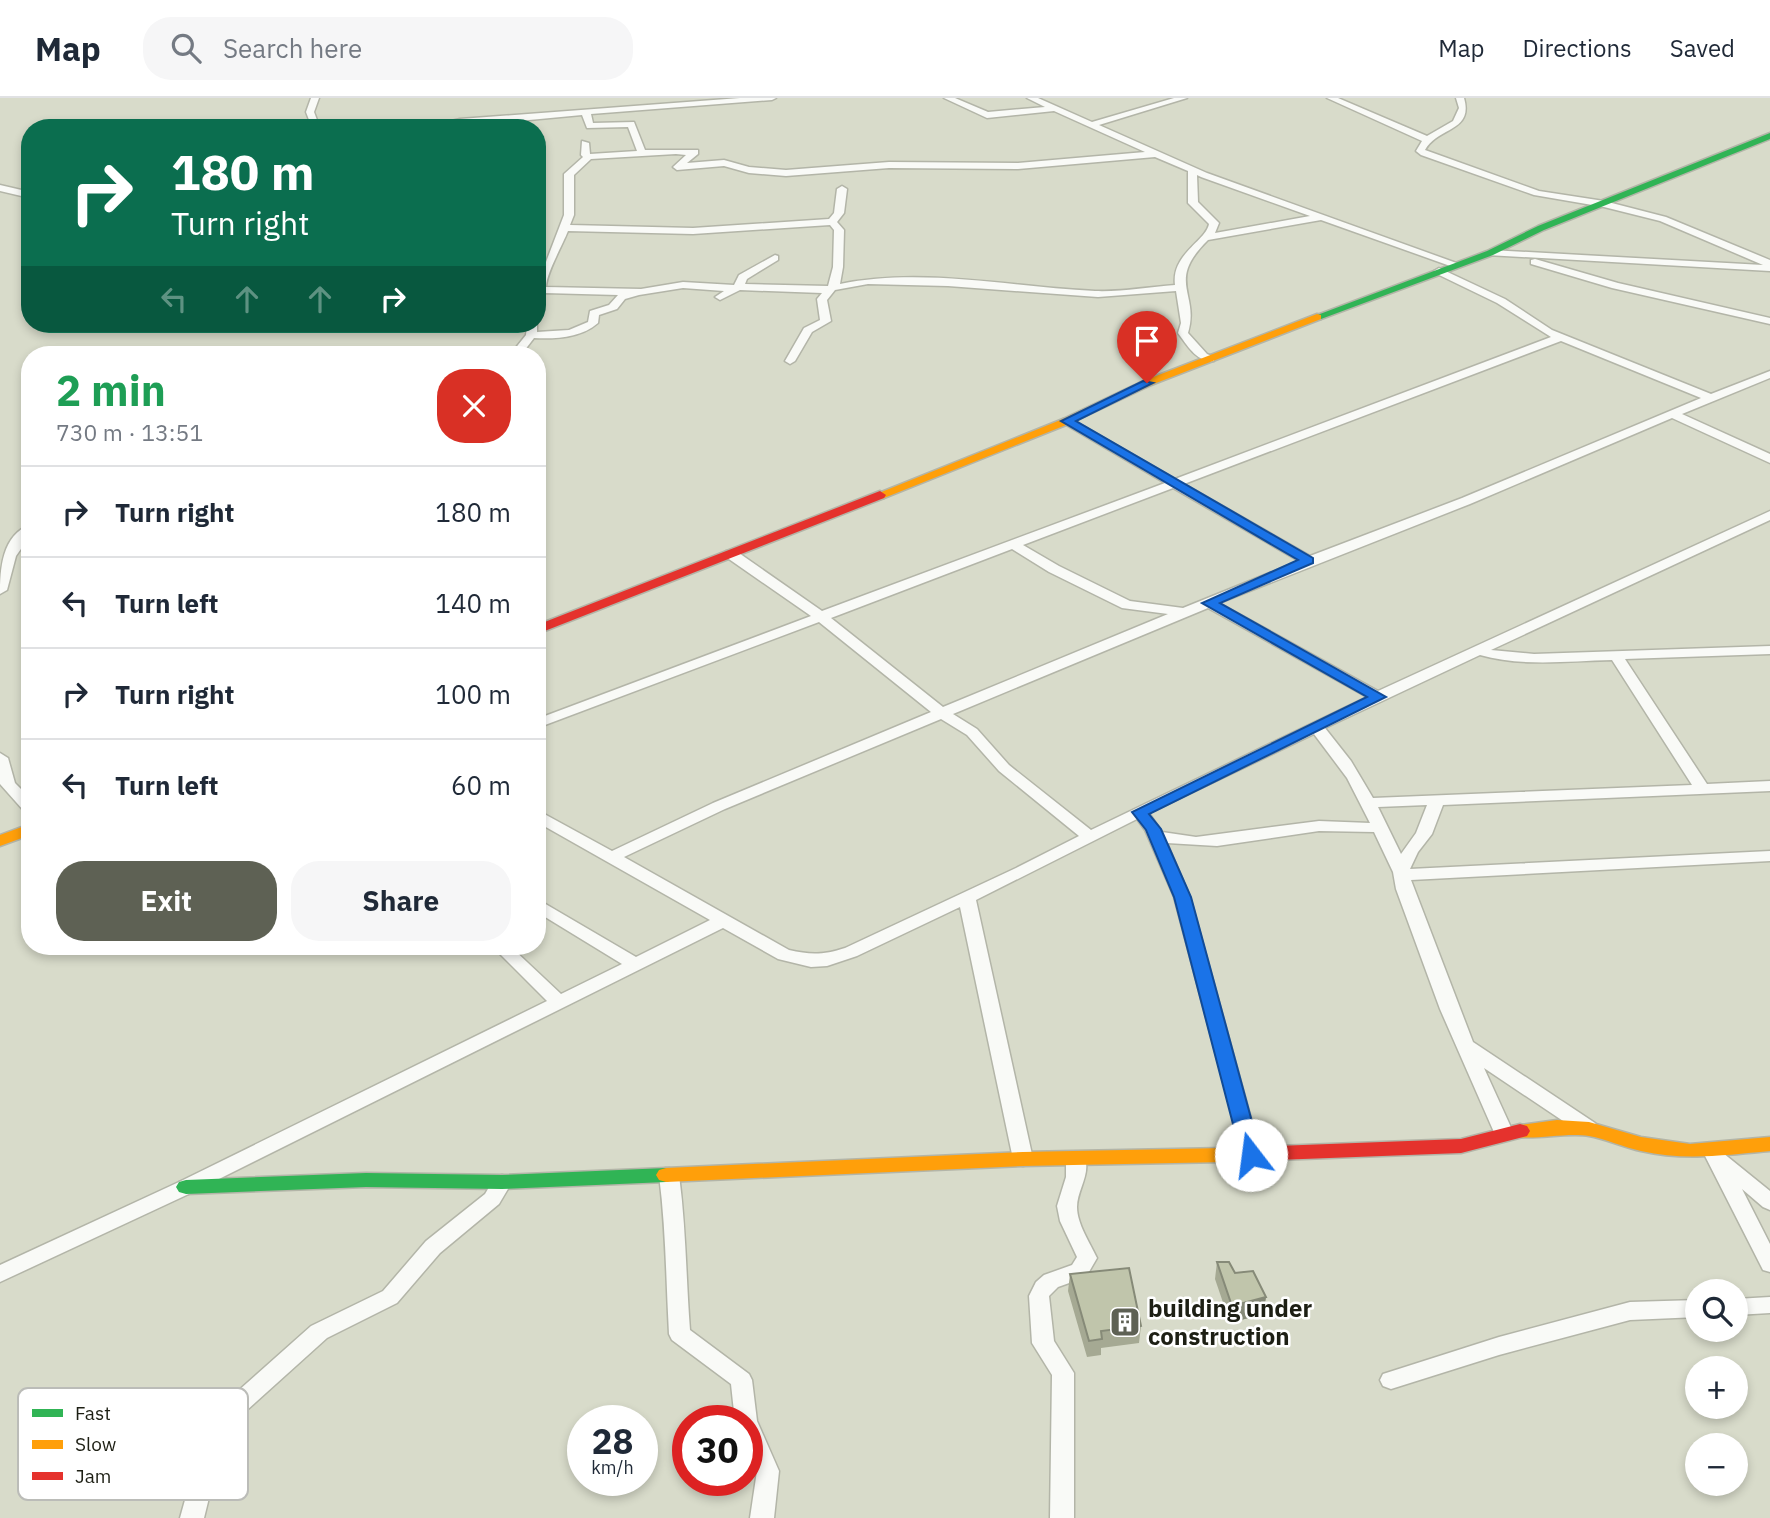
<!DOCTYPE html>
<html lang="en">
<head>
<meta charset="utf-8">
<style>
  :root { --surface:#fff; --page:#f6f6f7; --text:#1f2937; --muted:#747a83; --line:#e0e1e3; --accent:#5e6154 }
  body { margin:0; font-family:"IBM Plex Sans",sans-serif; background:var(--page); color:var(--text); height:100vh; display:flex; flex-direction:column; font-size:26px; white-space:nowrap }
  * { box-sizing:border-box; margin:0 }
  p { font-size:23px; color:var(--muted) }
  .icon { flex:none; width:38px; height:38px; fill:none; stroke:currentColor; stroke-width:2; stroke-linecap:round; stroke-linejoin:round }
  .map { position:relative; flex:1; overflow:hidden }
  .panel { position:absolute; left:21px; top:248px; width:525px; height:609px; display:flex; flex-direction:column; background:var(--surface); border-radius:28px; box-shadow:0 4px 10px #0003 }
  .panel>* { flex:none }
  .guide { position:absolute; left:21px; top:21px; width:525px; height:214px; border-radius:28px; box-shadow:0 4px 10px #0003; background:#0b6e4f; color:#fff; overflow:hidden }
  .buttons { position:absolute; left:1685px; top:1181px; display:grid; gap:14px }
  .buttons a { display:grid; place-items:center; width:63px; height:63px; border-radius:50%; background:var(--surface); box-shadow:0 4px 10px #0003; font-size:35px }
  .speed { position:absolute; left:567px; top:1307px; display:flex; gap:14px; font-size:35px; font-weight:700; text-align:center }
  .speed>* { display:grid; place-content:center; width:91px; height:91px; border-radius:50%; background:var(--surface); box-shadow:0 4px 10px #0003; line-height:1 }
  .speed small { font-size:18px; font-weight:400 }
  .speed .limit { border:10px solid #d22; background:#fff; color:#111 }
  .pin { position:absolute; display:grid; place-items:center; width:60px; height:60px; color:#fff; margin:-72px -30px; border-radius:50% 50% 50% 0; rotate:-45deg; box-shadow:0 0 7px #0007 }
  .pin .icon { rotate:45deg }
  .me { position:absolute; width:77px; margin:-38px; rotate:345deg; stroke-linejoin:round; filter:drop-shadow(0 0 5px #0008) }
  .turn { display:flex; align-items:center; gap:24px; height:147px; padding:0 35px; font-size:32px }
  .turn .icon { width:91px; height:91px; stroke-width:2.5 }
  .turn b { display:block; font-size:49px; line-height:60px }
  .lanes { display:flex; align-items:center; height:66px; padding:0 35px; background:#0003; justify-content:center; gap:35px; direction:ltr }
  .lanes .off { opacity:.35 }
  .round { display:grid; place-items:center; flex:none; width:74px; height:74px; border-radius:28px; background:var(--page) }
  .summary { display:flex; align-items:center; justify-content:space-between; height:119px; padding:0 35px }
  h1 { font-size:42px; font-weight:800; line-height:52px; color:#1e9e55 }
  .cta { display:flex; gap:14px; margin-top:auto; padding:14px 35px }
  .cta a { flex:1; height:80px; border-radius:28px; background:var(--accent); color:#fff; font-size:28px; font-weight:800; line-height:80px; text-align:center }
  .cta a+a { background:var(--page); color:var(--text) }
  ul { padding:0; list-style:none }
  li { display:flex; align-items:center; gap:21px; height:91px; padding:0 35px; border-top:2px solid var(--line) }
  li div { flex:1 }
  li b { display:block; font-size:26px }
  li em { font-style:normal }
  header { display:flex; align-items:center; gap:42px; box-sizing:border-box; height:98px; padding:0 35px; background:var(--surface); border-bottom:2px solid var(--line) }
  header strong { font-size:33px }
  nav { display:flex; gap:38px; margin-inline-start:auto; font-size:24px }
  .search { width:490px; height:63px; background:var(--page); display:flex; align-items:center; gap:18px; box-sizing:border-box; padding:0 24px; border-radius:28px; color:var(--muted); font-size:26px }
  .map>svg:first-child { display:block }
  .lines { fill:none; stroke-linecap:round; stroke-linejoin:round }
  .street-casing { stroke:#b3b5a8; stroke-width:3 }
  .fast-casing { stroke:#b3b5a8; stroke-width:3 }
  .slow-casing { stroke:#b3b5a8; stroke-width:3 }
  .jam-casing { stroke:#b3b5a8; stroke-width:3 }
  .street { fill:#f9faf7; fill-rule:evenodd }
  .fast { fill:#30b455; fill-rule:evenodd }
  .slow { fill:#ff9f0a; fill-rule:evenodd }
  .jam { fill:#e5322d; fill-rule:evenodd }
  .wall { fill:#a5a993 }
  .shaded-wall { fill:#868a78 }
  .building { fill:#c0c5ab; stroke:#868a78; stroke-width:2 }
  .route { fill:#1a73e8; stroke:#114b97; stroke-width:2 }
  .labels { text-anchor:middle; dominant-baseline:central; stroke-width:5; stroke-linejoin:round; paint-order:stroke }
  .near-poi-label { font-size:24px; font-weight:bold; fill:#1d1f14; stroke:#fff; text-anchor:start }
  .key { fill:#fff; stroke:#bbbcb8; stroke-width:2 }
  .key-label { font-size:19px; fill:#1d1f14 }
</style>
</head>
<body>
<header>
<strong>Map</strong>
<div class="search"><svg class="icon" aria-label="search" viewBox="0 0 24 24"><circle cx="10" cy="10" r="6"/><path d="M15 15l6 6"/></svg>Search here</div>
<nav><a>Map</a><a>Directions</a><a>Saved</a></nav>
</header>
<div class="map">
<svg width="1770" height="1420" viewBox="0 0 1770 1420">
  <rect width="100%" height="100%" fill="#d8dbca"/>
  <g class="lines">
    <!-- street casing -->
    <g class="street-casing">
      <g id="street">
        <path d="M311 0H319L314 14 320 30H300L311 27 306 14Z"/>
        <path d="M740 0H776L772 2 591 16 593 25 634 24 645 52H698V56L687 65 724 62 749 69 786 72 889 64 1018 65 1145 54 1054 13 987 20 944 0H955L988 14 1045 9 1027 0H1038L1092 24 1174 0H1187L1099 27 1207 75 1462 167 1453 169 1321 122 1208 142C1165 184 1200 195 1188 235L1207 256 1214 259V263C1197 265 1187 247 1178 235L1181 225 1176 193 1098 199 948 188 868 186 835 192 827 202 831 223 812 234 795 263 790 266 785 263 804 230 820 222 817 201 822 195 740 192 720 202 715 199 724 193 683 190 639 197 625 201 617 211 599 217 598 225C581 240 556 241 534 240L521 257H510L526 237 527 226H537V234L569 232 588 224 590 213 609 207 618 197 545 195 542 204 537 207V177L546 164 564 117V76L583 59 581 57 582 43 589 45 590 56 637 53 628 29 587 30 582 17 445 30 429 28 460 21ZM676 56 686 57 673 69 677 72 724 68 749 75 786 78 889 70 1018 71 1155 59 1188 73V105L1209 126C1206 143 1171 156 1175 187 1149 189 1121 194 1095 193 1011 189 922 169 840 186L843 169 844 132 837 124 844 115 847 91 842 88 837 91 834 115 829 121 693 130 570 127 574 117V77L591 61ZM1197 77 1201 79 1310 118 1215 135 1219 125 1198 104ZM830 127 834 132 833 169 828 188 745 186 747 181 778 162V158L775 157 739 177 734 187 683 184 641 191 546 189C546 176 562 148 568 133L693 136Z"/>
        <path d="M1327 0H1338L1427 38 1453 23 1459 10 1456 0H1464C1474 34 1437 29 1425 52L1539 93 1604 103 1666 119 1770 162V173L1487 157 1485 155 1490 152 1763 167 1660 123 1604 109 1534 97 1421 57 1416 53 1422 43Z"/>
        <path d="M0 87 30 94V100L0 93Z"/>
        <path d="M1535 161 1618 185 1770 220V226L1612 190 1531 166V162Z"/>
        <path d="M1439 170 1505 201 1552 232 1711 296 1770 273V280L1682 316 1770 356V365L1672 320 1470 406 1219 505 1378 593 1770 413V422L1491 552 1534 556 1770 548V556L1625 561 1707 686 1770 683V693L1443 707 1432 736 1418 754 1410 771 1770 753V763L1411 782 1473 944 1595 1025 1598 1030 1595 1035 1588 1037 1581 1035 1484 970 1514 1036 1511 1041 1504 1043 1497 1041 1440 911 1396 791 1393 774 1374 734 1319 733 1217 748 1167 745 1190 799 1261 1057 1258 1062 1251 1064 1244 1062 1174 799 1145 732 1137 721 976 802 1033 1061 1030 1066 1023 1068 1016 1066 1013 1061 960 809 857 858 827 868 811 869 778 861 723 830 193 1094 0 1184V1167L179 1084 547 903 493 849H511L561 896 622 866 537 814V801L636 859 710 822 537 724V712L612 753 713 705 931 614 819 524 537 630V621L811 518 726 459V453H736L822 513 1165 385 1063 325V321H1071L1175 381 1551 239 1497 205 1435 175 1434 173ZM1561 243 1701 300 1462 400 1310 458 1184 386ZM1173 390 1299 463 1183 510 1130 503 1059 468 1023 447ZM1012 451 1049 474 1122 510 1168 516 943 609 831 520ZM1208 510 1367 599 1091 732 1009 667 977 631 953 616ZM1480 557C1522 569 1568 563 1612 562L1692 687 1373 700 1351 663 1325 630ZM941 621 967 637 999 673 1079 738 1016 770 845 850C824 857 810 857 789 852L624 759 725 711ZM1314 636 1347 680 1370 725 1319 723 1196 739 1162 734 1149 715ZM1427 707 1416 735 1401 756 1378 709Z"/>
        <path d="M245 252 249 253V257H239Z"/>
        <path d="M30 427V438L16 458 7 492 0 496C0 471 2 437 30 427Z"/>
        <path d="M0 655 8 660 15 685 30 700V715L24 713 0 686Z"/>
        <path d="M1713 1047 1720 1049 1723 1055 1770 1093V1112L1763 1109 1742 1091 1770 1146V1174L1763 1172 1703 1054 1706 1049Z"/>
        <path d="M1076 1054 1083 1056C1093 1074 1077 1091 1077 1109 1077 1126 1090 1145 1097 1160L1086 1179 1058 1189 1049 1198 1054 1243 1074 1275V1420H1050L1052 1277 1032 1245 1029 1198 1036 1184 1044 1177 1072 1167 1077 1159 1060 1123 1057 1108 1066 1079V1061L1069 1056Z"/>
        <path d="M669 1070 676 1072 679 1077C686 1129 686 1180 690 1232L749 1276 752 1282 757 1323 779 1373 774 1420H750L757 1373 747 1352V1323H735L731 1286 672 1242 669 1236C666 1183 666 1130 659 1077L662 1072Z"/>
        <path d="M502 1077 509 1079 512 1084 499 1106 440 1155 397 1205 327 1240 237 1321 219 1359 204 1420H180L197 1359 221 1308 311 1228 383 1193 426 1143 485 1096 495 1079Z"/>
        <path d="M1770 1199V1215L1736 1217V1201Z"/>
        <path d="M1698 1202V1219L1630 1222 1499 1257 1391 1291 1383 1288 1380 1282 1383 1276 1499 1239 1630 1204Z"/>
      </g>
    </g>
    <!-- fast casing -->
    <g class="fast-casing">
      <g id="fast">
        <path d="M1770 35V41L1544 132 1493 157 1321 221 1312 219 1487 153 1538 128Z"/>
        <path d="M666 1070 673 1072 676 1077 673 1082 666 1084 502 1091 366 1089 186 1096 179 1094 176 1089 179 1084 186 1082 366 1075 502 1077Z"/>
      </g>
    </g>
    <!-- slow casing -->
    <g class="slow-casing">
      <g id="slow">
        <path d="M1317 216 1321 217V221L1151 287 1071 325 884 400 880 401 874 397 1063 321 1143 283Z"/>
        <path d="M30 726V737L0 748V737Z"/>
        <path d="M1557 1022 1589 1024 1641 1039 1690 1046 1770 1039V1053C1726 1057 1684 1063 1641 1053 1623 1049 1606 1041 1589 1038 1566 1034 1531 1043 1513 1038L1510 1033 1513 1028Z"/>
        <path d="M1225 1050 1232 1052 1235 1057 1232 1062 1225 1064 1023 1068 666 1084 659 1082 656 1077 659 1072 666 1070 1023 1054Z"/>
      </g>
    </g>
    <!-- jam casing -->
    <g class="jam-casing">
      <g id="jam">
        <path d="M880 393 886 397 884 400 537 536V527Z"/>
        <path d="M1520 1026 1527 1028 1530 1033 1527 1038 1461 1055 1225 1064 1218 1062 1215 1057 1218 1052 1225 1050 1461 1041Z"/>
      </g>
    </g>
    <!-- street -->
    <use href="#street" class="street"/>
    <!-- fast -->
    <use href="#fast" class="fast"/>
    <!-- slow -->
    <use href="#slow" class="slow"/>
    <!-- jam -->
    <use href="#jam" class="jam"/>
  </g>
  <!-- wall -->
  <g class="wall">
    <path d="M1217 1164 1266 1199 1263 1216 1230 1225 1215 1181Z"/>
    <path d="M1070 1176 1141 1228 1139 1245 1101 1250V1257L1087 1259 1068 1193Z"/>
  </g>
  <!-- shaded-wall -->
  <path class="shaded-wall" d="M1266 1199 1263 1216 1230 1225 1232 1208Z"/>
  <!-- building -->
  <g class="building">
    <path d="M1217 1164H1229L1235 1175 1253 1173 1266 1199 1232 1208Z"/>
    <path d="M1129 1170 1141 1228 1101 1233 1102 1241 1089 1243 1070 1176Z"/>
  </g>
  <!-- route -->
  <path class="route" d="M1143 283 1153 285 1076 323 1313 460V465L1220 505 1386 599 1149 716 1161 731 1191 799 1261 1057 1258 1063 1251 1065 1244 1063 1241 1057 1174 799 1146 732 1132 714 1367 599 1202 505 1298 462 1061 323Z"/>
  <!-- icons -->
  <defs>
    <g id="building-square" transform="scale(1.575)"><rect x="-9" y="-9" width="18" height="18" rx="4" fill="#5e6154" stroke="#fff"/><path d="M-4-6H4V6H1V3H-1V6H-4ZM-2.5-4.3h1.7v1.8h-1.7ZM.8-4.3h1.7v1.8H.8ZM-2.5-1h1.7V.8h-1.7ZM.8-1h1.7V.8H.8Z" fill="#fff"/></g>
  </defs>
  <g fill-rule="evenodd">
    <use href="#building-square" x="1125" y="1224"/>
  </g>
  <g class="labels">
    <!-- near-poi labels -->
    <g class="near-poi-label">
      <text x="1148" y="1210">building under<tspan x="1148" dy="28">construction</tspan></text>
    </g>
  </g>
  <!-- legend -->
  <rect x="18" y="1290" width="230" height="112" rx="10" class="key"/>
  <rect x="32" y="1311" width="31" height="8" fill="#30b455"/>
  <rect x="32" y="1342" width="31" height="9" fill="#ff9f0a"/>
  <rect x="32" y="1374" width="31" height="8" fill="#e5322d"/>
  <g class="key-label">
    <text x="75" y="1322">Fast</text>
    <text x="75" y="1353">Slow</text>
    <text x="75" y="1385">Jam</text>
  </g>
</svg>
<div class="buttons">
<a><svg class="icon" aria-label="search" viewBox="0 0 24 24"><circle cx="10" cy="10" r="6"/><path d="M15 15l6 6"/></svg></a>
<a>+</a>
<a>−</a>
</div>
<div class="speed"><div>28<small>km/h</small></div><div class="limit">30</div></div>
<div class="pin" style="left:1147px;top:285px;background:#d93025"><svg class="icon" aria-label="arrive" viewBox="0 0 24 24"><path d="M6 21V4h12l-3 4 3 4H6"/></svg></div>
<svg class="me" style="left:1251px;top:1057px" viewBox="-20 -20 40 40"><circle r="19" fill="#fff"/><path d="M0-13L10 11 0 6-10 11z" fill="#1a73e8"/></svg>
<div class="guide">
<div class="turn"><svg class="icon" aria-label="right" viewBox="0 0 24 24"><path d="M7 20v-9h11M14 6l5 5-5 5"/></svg><div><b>180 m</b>Turn right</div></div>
<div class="lanes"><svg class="icon off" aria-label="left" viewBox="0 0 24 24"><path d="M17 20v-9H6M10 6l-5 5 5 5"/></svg><svg class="icon off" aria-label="ahead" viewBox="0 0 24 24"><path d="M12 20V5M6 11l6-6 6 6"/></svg><svg class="icon off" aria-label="ahead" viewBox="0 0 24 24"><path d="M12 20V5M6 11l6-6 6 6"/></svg><svg class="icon" aria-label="right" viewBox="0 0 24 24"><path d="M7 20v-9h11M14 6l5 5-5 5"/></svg></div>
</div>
<section class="panel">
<div class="summary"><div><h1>2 min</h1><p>730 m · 13:51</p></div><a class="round" style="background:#d93025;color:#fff"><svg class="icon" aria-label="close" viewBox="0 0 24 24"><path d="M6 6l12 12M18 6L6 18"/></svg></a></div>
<ul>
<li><svg class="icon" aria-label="right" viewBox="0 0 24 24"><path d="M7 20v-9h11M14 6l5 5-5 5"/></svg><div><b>Turn right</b></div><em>180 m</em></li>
<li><svg class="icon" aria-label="left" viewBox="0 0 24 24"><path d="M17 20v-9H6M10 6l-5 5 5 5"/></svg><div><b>Turn left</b></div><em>140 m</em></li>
<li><svg class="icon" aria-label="right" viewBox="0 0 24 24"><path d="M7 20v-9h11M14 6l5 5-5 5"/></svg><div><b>Turn right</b></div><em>100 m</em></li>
<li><svg class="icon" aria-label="left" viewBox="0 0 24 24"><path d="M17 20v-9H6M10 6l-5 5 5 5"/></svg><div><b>Turn left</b></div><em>60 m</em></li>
</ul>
<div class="cta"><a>Exit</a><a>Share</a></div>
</section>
</div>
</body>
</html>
